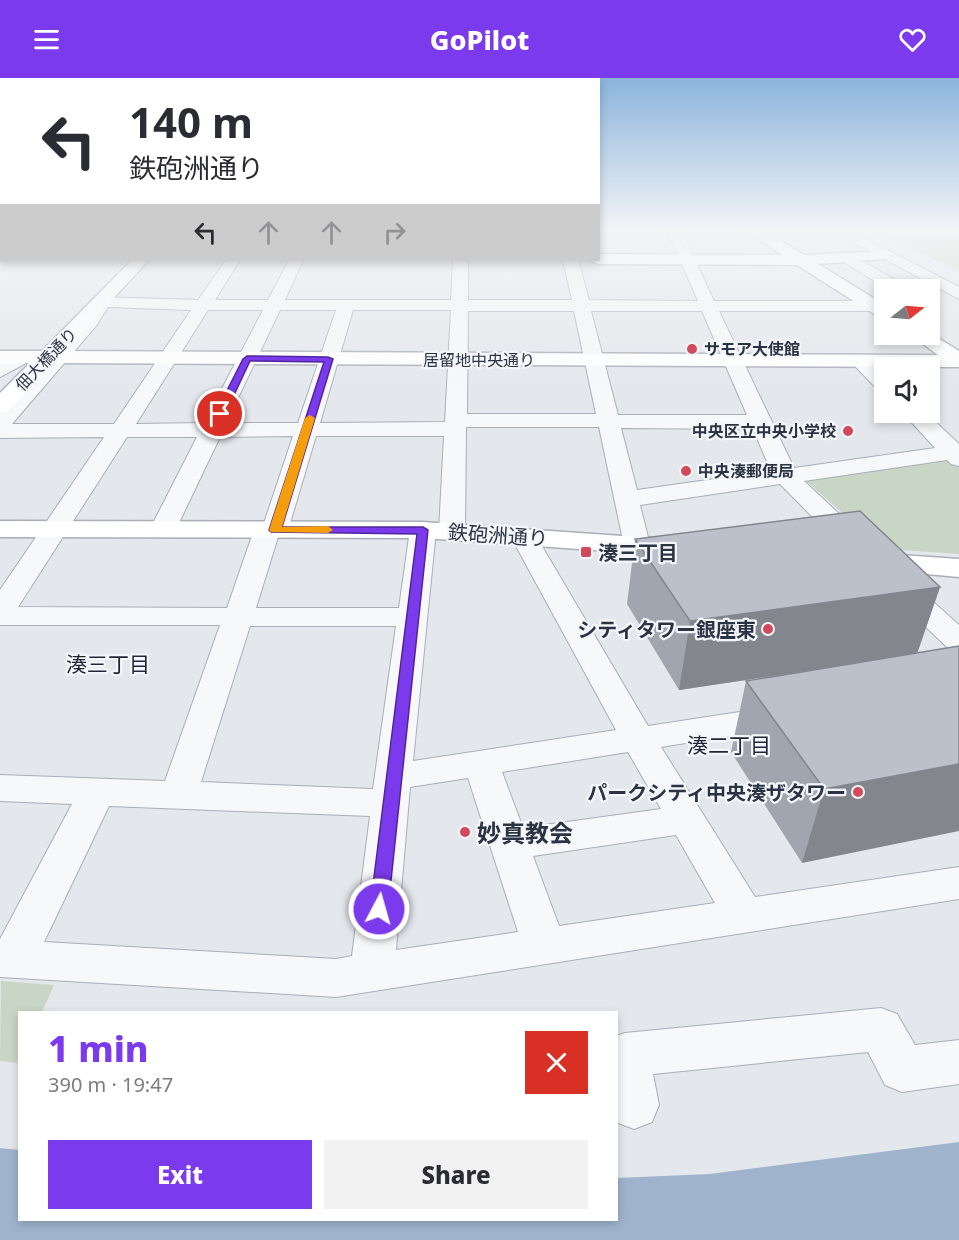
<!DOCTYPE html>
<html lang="en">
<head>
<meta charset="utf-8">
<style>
  :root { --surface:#fff; --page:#f2f2f3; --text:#2b2b33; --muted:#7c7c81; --accent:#7c3aed }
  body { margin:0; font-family:"Noto Sans","Noto Sans JP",sans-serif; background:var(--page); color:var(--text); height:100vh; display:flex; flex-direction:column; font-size:22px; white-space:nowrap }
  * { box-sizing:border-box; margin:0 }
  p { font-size:20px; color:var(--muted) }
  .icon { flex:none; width:33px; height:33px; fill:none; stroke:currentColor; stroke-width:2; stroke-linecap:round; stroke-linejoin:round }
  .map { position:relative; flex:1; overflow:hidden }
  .drawer { position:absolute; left:18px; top:933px; width:600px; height:210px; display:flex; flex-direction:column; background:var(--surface); border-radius:0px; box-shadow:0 3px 9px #0003 }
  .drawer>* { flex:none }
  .guide { position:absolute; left:0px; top:0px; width:600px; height:183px; box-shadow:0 3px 9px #0003; background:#fff; color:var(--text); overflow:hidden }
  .needle { width:39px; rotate:73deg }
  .controls { position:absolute; left:874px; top:201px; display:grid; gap:12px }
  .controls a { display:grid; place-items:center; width:66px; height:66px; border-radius:0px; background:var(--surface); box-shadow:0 3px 9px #0003; font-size:30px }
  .pin { position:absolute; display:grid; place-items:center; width:51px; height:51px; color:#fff; margin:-26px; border:3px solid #fff; border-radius:50%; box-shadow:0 2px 6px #0007 }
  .me { position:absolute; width:66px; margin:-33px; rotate:6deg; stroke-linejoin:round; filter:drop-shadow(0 0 4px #0008) }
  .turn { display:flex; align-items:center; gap:21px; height:126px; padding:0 30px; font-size:27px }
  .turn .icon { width:78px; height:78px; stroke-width:2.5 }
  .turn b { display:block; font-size:42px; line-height:51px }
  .lanes { display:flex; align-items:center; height:57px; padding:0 30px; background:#0003; justify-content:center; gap:30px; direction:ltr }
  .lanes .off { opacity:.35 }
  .round { display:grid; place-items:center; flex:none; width:63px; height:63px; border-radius:0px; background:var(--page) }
  .overview { display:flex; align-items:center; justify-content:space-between; height:102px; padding:0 30px }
  h1 { font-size:36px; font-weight:800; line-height:45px; color:var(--accent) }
  .primary-button { display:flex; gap:12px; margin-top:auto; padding:12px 30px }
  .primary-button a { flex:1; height:69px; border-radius:0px; background:var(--accent); color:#fff; font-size:24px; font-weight:800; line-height:69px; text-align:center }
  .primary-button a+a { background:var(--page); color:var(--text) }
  header { display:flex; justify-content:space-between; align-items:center; height:78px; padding:0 30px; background:var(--accent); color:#fff; font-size:27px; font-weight:800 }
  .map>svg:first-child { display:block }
  .green { fill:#c9d6c5 }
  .water { fill:#9fb4cc }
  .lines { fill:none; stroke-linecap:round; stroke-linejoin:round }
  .street-casing { stroke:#a9aeb7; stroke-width:2 }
  .secondary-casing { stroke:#a9aeb7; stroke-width:3 }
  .street { fill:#f7f8fa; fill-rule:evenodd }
  .secondary { fill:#fff; fill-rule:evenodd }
  .wall { fill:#a1a5ae }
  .shaded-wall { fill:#83868d }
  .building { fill:#bbc0ca; stroke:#83868d; stroke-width:1.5 }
  .route { fill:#7c3aed; stroke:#51269a; stroke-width:1.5 }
  .slow { fill:#f59e0b }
  .poi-dot { fill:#d1495b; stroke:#f4f6f9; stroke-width:2 }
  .labels { text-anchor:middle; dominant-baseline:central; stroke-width:4.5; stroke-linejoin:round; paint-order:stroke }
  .far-poi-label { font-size:16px; font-weight:bold; fill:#2b3445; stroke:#f4f6f9; text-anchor:start }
  .far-street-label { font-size:16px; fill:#2b3445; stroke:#f4f6f9 }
  .street-label { font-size:20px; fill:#2b3445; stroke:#f4f6f9 }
  .poi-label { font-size:20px; font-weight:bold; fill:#2b3445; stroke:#f4f6f9; text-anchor:end }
  .neighbourhood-label { font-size:21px; fill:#1d2536; stroke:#f4f6f9 }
  .near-poi-label { font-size:24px; font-weight:bold; fill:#2b3445; stroke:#f4f6f9; text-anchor:start }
</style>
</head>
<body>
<header><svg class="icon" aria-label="menu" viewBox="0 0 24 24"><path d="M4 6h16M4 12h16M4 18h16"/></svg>GoPilot<svg class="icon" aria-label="heart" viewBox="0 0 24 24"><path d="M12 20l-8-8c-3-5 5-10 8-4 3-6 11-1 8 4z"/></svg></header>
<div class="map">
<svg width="959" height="1162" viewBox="0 0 959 1162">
  <rect width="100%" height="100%" fill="#e4e7ec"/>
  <!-- green -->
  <g class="green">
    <path d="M846 152H959V193L887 159 858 158Z"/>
    <path d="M948 380 959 388V476L888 471 879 467 805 402Z"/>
    <path d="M1 903 54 907 42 934H20L19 985 0 983Z"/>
  </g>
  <!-- water -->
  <path class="water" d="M959 1064V1162H0V1070L19 1072 20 1142H616L617 1100 710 1096Z"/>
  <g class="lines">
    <!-- street casing -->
    <g class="street-casing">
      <g id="street">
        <rect x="0" y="152" width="2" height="7"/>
        <path d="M667 152H681L714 223H885V233H719L794 390 935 370 902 334H925L959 366V388L951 386 947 382 804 403 867 462 870 468 867 474 857 476 847 474 780 406 640 427 650 467 646 473 637 475 628 473 624 467 599 349H466L465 453 461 459 452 461 443 459 439 453 444 358H316L288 452 284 458 278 459 256 530H399L410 452 414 446 423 444 432 446 436 452 413 683 616 652 511 459 515 453 524 451 533 453 648 648 778 628 790 631 795 639 790 647 778 650 661 669 755 819 959 789V821L336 919 0 899V861L72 726 0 723V697L165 703 220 547H0V512L104 359 0 360V334L83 241 97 219 198 222 226 182H240L215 222H268L289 182H303L285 222H451L453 182H468V222H572L563 182H578L589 222 698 223ZM108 229 191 232 114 346H12L96 248ZM208 232H263L204 345 136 346ZM280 232H336L298 345H226ZM353 232H451L445 344 320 345ZM468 233H574L596 336H467ZM591 233H702L747 337H618ZM621 350 753 351 771 393 637 412ZM293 358 264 445 258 446 254 452 227 530 18 529 127 359H197L150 451 154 457 163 459 172 457 176 451 220 359ZM250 548H396L373 711 201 704ZM628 674 661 731 523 750 502 694ZM468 700 518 854 396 872 410 709ZM109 728 370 738 352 878 336 881 44 864ZM676 757 715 825 559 848 533 778Z"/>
        <path d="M831 152H849L959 209V221Z"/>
        <path d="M849 176 908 209 910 212H889L844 184 841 181Z"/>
        <path d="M23 273 30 275 33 279 30 283 0 299V283Z"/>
        <path d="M860 277 867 279 885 297V314L878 312 850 283 853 279Z"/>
        <path d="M900 500 910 503 959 547V572L948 570 890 515 886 509 890 503Z"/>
        <path d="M881 930 897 936 915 967 959 962V1006L902 1014 885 1007 868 974 653 996 659 1027 652 1044 634 1051 616 1044V958L625 955Z"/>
      </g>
    </g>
    <!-- secondary casing -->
    <g class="secondary-casing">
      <g id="secondary">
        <path d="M746 152H764L804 177 890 173 892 176 884 181 818 186 885 227V240L879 239 797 187 598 186 590 182H598V176L782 177Z"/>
        <path d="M0 173 2 182H7L0 183Z"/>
        <path d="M132 182H149L64 273 938 277 910 256H930V255L959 273V289L53 285 8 333 0 335V315L30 285H0V273H42Z"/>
        <path d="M0 443 423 444 679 462 689 464 693 470 689 476 679 478 423 460 0 459Z"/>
        <path d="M871 475 959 481V499L861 490 857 484 861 478Z"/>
      </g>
    </g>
    <!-- street -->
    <use href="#street" class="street"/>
    <!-- secondary -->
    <use href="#secondary" class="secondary"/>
  </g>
  <!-- wall -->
  <path class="wall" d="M635 461 940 509 917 575 802 785 731 674 746 603 812 592 679 612 627 526Z"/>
  <!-- shaded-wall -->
  <g class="shaded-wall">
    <path d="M940 509 917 576 679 612 690 543Z"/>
    <path d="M959 686V753L802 785 824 711Z"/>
  </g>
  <!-- building -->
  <g class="building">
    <path d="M860 433 940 509 690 543 635 461Z"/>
    <path d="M959 568V686L824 711 746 603Z"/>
  </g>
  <!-- sky -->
  <linearGradient id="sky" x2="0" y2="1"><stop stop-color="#8bb4dd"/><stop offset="0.48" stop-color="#f3f4f6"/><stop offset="1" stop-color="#f3f4f6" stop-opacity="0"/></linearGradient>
  <rect width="959" height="315" fill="url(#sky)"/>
  <!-- route -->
  <path class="route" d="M247 278 328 279 333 281 282 449H423L428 452 388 831 385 836 379 838 373 836 370 831 417 456 271 454 269 452 324 284 250 283 225 336 217 338 215 336 243 281Z"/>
  <!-- slow -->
  <path class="slow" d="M310 337 315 340 282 449 328 448 333 452 328 455 271 454 269 452 305 340Z"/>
  <!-- markers -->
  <g class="poi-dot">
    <circle cx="692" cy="271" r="6"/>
    <circle cx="848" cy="353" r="6"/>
    <circle cx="686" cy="393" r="6"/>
    <rect x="580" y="468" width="12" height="12" rx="3"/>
    <circle cx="768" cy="551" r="6"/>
    <circle cx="858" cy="714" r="6"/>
    <circle cx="465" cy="754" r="6"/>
  </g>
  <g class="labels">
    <!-- far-poi labels -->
    <g class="far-poi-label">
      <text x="704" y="271">サモア大使館</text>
      <text x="836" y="353" text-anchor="end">中央区立中央小学校</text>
      <text x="698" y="393">中央湊郵便局</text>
    </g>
    <!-- far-street labels -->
    <g class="far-street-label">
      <text transform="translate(46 281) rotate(-46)">佃大橋通り</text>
      <text x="479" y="282">居留地中央通り</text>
    </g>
    <!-- street labels -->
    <g class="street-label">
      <text transform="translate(498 457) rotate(4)">鉄砲洲通り</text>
    </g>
    <!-- poi labels -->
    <g class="poi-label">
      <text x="598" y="474" text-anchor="start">湊三丁目</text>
      <text x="756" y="551">シティタワー銀座東</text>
      <text x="846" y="714">パークシティ中央湊ザタワー</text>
    </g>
    <!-- neighbourhood labels -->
    <g class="neighbourhood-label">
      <text x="108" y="586">湊三丁目</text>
      <text x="729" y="667">湊二丁目</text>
    </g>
    <!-- near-poi labels -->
    <g class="near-poi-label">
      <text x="477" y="754">妙真教会</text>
    </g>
  </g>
</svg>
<div class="controls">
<a><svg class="needle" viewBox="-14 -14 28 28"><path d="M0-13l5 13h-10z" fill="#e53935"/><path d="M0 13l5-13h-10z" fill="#7c7c81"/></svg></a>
<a><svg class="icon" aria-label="sound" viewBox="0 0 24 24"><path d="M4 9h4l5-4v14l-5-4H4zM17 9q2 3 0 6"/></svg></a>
</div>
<div class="pin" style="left:220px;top:336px;background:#d93025"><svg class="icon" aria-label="arrive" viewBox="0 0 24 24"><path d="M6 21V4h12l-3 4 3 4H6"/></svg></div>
<svg class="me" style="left:379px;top:831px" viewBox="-20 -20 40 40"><circle r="17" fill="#7c3aed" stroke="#fff" stroke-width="3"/><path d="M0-11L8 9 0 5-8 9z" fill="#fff"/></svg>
<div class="guide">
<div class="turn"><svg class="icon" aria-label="left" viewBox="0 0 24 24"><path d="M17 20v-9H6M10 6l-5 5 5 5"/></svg><div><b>140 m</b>鉄砲洲通り</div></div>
<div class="lanes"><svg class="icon" aria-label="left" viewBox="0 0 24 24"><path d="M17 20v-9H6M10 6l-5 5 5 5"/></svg><svg class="icon off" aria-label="ahead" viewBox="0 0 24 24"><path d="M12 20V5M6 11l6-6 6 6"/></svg><svg class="icon off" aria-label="ahead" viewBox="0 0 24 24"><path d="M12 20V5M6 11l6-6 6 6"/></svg><svg class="icon off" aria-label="right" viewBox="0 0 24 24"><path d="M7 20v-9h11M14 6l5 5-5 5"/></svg></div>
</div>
<section class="drawer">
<div class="overview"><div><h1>1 min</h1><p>390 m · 19:47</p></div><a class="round" style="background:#d93025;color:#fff"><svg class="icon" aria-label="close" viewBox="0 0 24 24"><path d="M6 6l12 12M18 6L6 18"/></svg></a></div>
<div class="primary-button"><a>Exit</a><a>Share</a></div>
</section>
</div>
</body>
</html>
